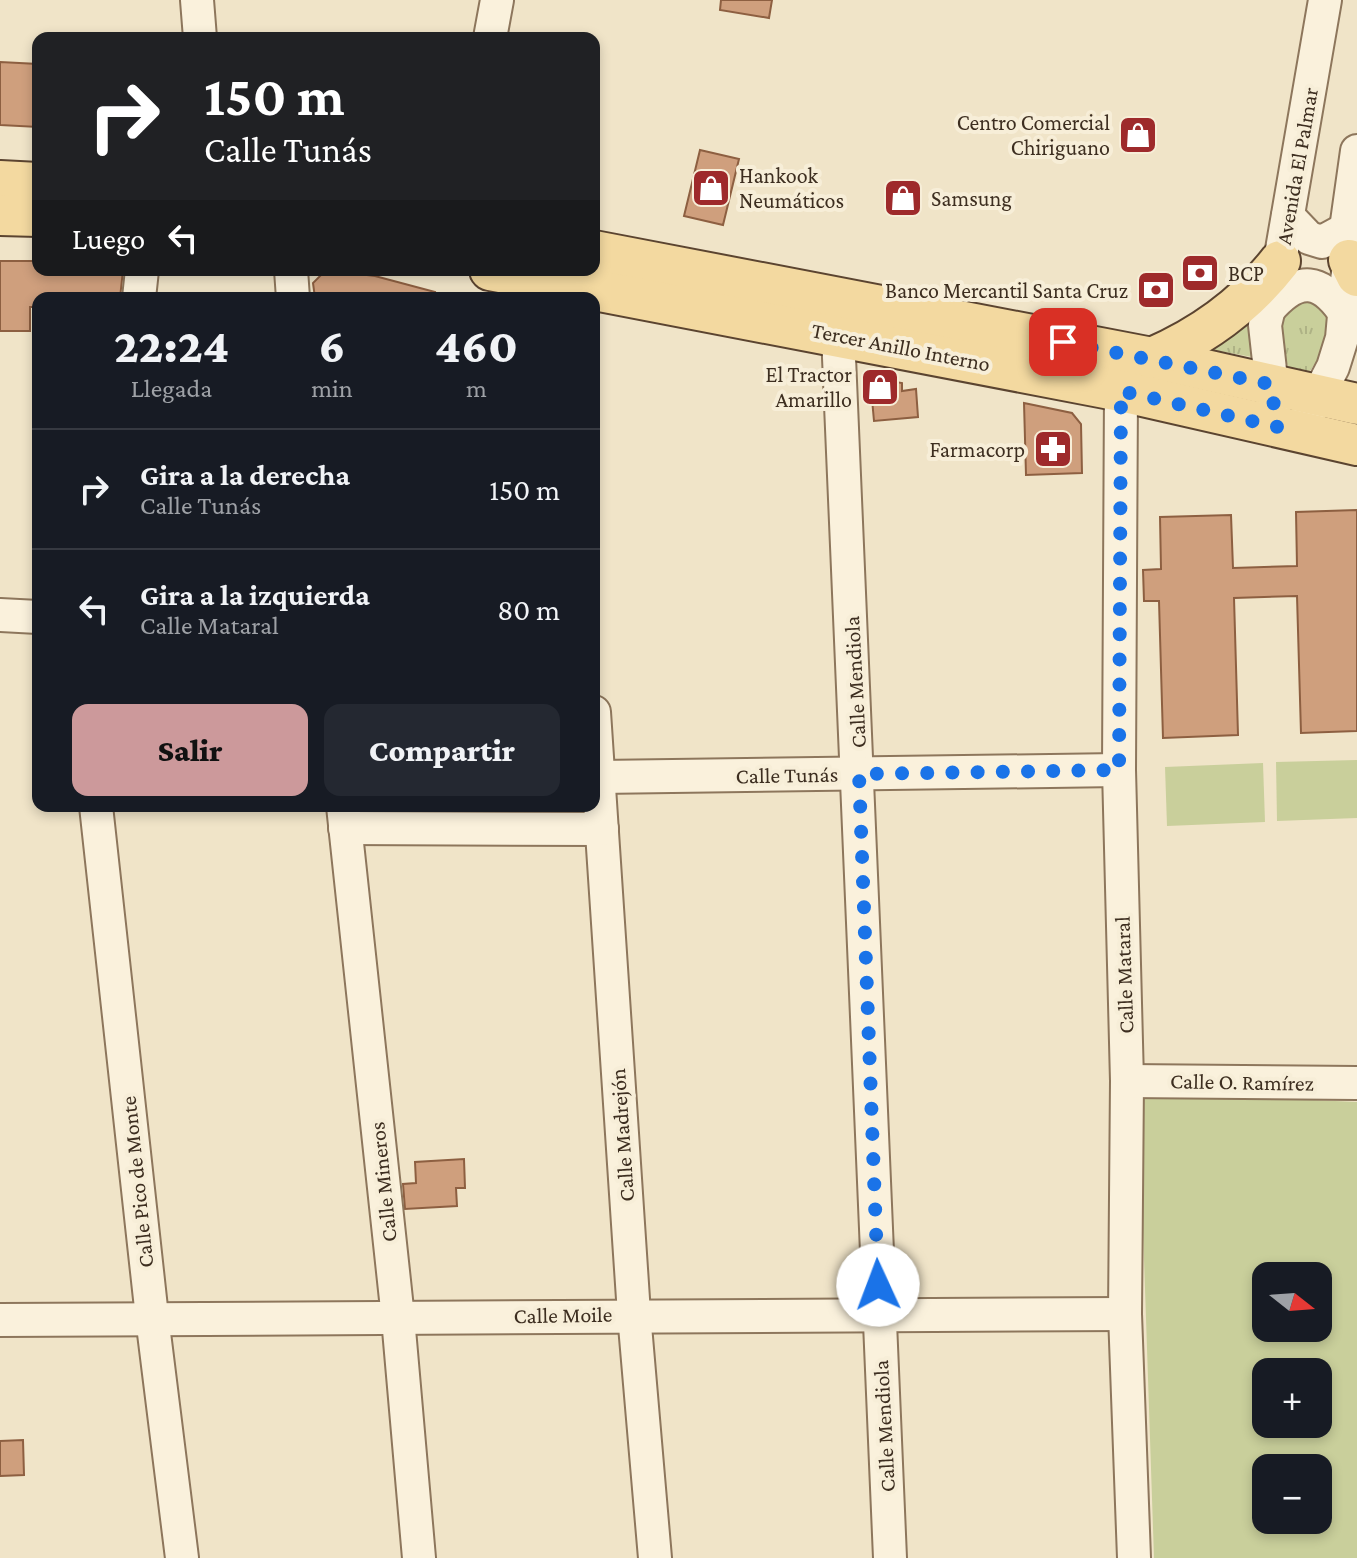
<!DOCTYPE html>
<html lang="es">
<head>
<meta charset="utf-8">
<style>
  :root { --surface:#171b24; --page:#242831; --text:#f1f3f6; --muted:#9ea1a6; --line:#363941; --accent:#cc999b }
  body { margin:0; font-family:"Crimson Pro",serif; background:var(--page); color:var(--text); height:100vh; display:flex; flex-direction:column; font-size:30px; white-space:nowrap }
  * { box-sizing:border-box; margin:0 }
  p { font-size:26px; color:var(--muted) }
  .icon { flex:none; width:44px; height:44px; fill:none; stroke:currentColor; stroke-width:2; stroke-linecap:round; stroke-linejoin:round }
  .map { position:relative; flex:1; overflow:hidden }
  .drawer { position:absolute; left:32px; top:292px; width:568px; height:520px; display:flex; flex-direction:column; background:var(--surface); border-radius:16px; box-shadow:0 4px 12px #0003 }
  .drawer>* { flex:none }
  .guide { position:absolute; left:32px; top:32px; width:568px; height:244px; border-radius:16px; box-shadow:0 4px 12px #0003; background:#202124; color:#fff; overflow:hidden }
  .needle { width:52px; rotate:107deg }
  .tools { position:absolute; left:1252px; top:1262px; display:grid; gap:16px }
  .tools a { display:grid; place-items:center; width:80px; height:80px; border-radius:16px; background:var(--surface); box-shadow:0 4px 12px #0003; font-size:40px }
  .pin { position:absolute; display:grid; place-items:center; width:68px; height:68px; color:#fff; margin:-34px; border-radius:16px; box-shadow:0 4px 12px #0006 }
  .me { position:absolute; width:88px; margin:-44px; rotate:358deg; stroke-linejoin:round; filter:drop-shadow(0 0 6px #0008) }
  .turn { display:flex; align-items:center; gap:28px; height:168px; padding:0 40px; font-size:36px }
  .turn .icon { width:104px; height:104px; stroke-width:2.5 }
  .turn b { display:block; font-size:56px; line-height:68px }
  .then { display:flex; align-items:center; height:76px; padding:0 40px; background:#0003; gap:16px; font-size:30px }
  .eta { display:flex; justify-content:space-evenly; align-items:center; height:136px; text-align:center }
  .eta b { font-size:48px; font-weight:800; line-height:56px }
  .primary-button { display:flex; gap:16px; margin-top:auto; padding:16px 40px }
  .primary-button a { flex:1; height:92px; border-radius:16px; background:var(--accent); color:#111; font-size:32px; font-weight:800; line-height:92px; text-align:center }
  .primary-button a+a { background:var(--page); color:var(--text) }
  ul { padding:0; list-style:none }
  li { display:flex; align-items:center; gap:24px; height:120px; padding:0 40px; border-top:2px solid var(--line) }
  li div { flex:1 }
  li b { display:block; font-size:30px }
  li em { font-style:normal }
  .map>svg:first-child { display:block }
  .grass { fill:url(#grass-tufts) }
  .park { fill:#c9cf9b; fill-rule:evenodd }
  .building { fill:#cf9f7d; stroke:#8d5f41; stroke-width:2 }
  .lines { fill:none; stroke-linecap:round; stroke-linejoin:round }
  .minor-casing { stroke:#8d765c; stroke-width:36 }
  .major-casing { stroke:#5b4430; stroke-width:44 }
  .minor { stroke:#faf1dc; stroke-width:32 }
  .major { stroke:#f3d9a0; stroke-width:40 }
  .route { stroke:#1a73e8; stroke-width:14; stroke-dasharray:0 25.2 }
  .labels { text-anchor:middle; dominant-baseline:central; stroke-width:8; stroke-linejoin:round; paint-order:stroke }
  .poi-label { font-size:22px; fill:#3d2e20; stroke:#f7eed8; text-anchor:end }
  .street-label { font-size:22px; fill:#3d2e20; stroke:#f7eed8 }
</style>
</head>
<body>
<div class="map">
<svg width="1357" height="1558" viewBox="0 0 1357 1558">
  <defs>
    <pattern id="grass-tufts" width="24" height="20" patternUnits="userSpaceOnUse" patternTransform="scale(2)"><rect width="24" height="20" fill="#c9cf9b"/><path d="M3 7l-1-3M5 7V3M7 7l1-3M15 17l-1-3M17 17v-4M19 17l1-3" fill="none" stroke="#aeb285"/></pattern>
  </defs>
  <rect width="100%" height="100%" fill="#f0e4c8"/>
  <!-- grass -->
  <g class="grass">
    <path d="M1306 300C1343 311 1326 351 1308 373L1290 369C1273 343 1276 314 1306 300Z"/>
    <path d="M1251 316 1252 357 1203 348Z"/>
  </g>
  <!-- park -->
  <g class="park">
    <path d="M1357 760V818L1277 821 1276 762Z"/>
    <path d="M1263 763 1265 822 1167 826 1165 767Z"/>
    <path d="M356 806H586L587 821 357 819Z"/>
    <path d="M1162 1093 1357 1102V1558H1154L1139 1109 1142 1100ZM1266 1276H1318V1328H1266ZM1266 1372H1318V1424H1266ZM1266 1468H1318V1520H1266Z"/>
  </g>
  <!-- building -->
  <g class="building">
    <path d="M721 0H772L769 18 720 10Z"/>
    <path d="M0 62 38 64V127L0 125Z"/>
    <path d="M700 150 739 159 723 225 684 216Z"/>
    <path d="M0 261H38V270H123L120 298H38V307H30V331H0Z"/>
    <path d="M326 270 375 276 435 292 434 298H315L313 283Z"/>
    <path d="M890 381 902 383V391L916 389 918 417 874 421 871 388 875 382Z"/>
    <path d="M1024 403 1072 413 1081 424 1082 473 1026 475Z"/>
    <path d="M1357 510V731L1301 733 1297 596 1234 598 1238 735 1163 738 1159 601H1144L1143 570 1161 569 1160 517 1231 515 1233 568 1297 566 1296 512Z"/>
    <path d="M464 1159 465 1188H456L457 1206 405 1209 403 1184 416 1183 415 1162Z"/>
    <path d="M23 1440 24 1475 0 1476V1441Z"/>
  </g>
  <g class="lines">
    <!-- minor casing -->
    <g class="minor-casing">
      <g id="minor">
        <path d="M197 0 200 38"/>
        <path d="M490 38 497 0"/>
        <path d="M1288 216 1309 238 1322 242 1346 229"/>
        <path d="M291 270 293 298"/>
        <path d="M139 298 142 270"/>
        <path d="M1269 309C1299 275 1321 278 1346 315"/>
        <path d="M838 334 890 1558"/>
        <path d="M1121 391 1119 770 1127 1081 1125 1314 1134 1558"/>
        <path d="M1274 406 1265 325 1280 261 1325 0"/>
        <path d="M1308 415 1333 367 1342 338 1349 260 1346 229 1357 151"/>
        <path d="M0 615 38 617"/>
        <path d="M594 712 634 1314 655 1558"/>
        <path d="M599 777 1119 770"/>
        <path d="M96 806 152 1317 182 1558"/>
        <path d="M343 806 398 1318 419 1558"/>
        <path d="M345 828 602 829"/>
        <path d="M1127 1081 1357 1083"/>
        <path d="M0 1320 1125 1314"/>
      </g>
    </g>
    <!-- major casing -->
    <g class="major-casing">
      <g id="major">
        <path d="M0 181 38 183"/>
        <path d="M0 215 38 216"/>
        <path d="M594 251 1152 358 1357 404"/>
        <path d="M1349 260 1357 276"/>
        <path d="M490 270 1121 391 1357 445"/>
        <path d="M1152 358C1203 336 1246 305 1280 261"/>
      </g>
    </g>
    <!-- minor -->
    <use href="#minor" class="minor"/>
    <!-- major -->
    <use href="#major" class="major"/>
  </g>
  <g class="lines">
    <!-- route -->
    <path class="route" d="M878 1285 859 774 1119 770 1121 391 1278 427 1270 384 1063 342"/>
  </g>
  <!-- icons -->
  <defs>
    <g id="shop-square" transform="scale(2)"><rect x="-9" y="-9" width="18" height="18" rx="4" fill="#9e2a2b" stroke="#f7eed8"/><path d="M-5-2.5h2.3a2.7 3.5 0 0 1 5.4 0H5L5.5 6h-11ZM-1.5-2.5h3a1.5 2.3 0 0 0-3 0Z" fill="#fff"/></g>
    <g id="bank-square" transform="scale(2)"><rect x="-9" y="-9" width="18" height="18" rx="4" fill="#9e2a2b" stroke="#f7eed8"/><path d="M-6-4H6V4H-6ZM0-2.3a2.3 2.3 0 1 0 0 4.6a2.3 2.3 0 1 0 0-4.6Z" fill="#fff"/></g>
    <g id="pharmacy-square" transform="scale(2)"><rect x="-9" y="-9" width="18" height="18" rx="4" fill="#9e2a2b" stroke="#f7eed8"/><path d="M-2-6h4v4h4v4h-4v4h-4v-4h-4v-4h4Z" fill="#fff"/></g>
  </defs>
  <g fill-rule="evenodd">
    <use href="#shop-square" x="1138" y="135"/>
    <use href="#shop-square" x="711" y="188"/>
    <use href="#shop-square" x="903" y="198"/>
    <use href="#bank-square" x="1200" y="273"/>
    <use href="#bank-square" x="1156" y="290"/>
    <use href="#shop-square" x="880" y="387"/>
    <use href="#pharmacy-square" x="1053" y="449"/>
  </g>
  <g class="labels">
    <!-- poi labels -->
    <g class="poi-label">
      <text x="1110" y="122">Centro Comercial<tspan x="1110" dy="25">Chiriguano</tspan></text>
      <text x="739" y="175" text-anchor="start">Hankook<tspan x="739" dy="25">Neumáticos</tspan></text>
      <text x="931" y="198" text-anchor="start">Samsung</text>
      <text x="1228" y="273" text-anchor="start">BCP</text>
      <text x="1128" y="290">Banco Mercantil Santa Cruz</text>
      <text x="852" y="374">El Tractor<tspan x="852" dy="25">Amarillo</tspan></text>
      <text x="1025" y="449">Farmacorp</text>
    </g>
    <!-- street labels -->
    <g class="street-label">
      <text transform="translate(1297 166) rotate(-80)">Avenida El Palmar</text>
      <text transform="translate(901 347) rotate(11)">Tercer Anillo Interno</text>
      <text transform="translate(855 682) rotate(-93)">Calle Mendiola</text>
      <text transform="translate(787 775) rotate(-1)">Calle Tunás</text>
      <text transform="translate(1124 975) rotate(-92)">Calle Mataral</text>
      <text transform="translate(1242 1082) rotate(1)">Calle O. Ramírez</text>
      <text transform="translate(622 1135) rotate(-94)">Calle Madrejón</text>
      <text transform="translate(137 1182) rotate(-96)">Calle Pico de Monte</text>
      <text transform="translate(383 1182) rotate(-96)">Calle Mineros</text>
      <text transform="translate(563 1315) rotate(-1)">Calle Moile</text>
      <text transform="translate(884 1426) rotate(-93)">Calle Mendiola</text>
    </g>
  </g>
</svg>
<div class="tools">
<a><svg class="needle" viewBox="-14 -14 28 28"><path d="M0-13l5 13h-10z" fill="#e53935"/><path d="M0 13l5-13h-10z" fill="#9ea1a6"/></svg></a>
<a>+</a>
<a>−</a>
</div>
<div class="pin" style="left:1063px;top:342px;background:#d93025"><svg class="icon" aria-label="arrive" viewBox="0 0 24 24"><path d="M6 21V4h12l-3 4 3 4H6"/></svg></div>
<svg class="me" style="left:878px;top:1285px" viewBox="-20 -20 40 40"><circle r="19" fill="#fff"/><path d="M0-13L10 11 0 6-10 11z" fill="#1a73e8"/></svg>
<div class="guide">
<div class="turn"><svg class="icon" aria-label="right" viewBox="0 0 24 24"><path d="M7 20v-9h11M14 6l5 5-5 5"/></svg><div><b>150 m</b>Calle Tunás</div></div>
<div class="then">Luego<svg class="icon" aria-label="left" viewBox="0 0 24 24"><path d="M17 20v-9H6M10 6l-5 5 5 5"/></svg></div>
</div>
<section class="drawer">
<div class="eta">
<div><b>22:24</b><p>Llegada</p></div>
<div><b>6</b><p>min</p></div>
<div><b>460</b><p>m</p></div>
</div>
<ul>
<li><svg class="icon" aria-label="right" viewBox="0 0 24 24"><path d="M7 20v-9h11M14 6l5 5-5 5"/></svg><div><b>Gira a la derecha</b><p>Calle Tunás</p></div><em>150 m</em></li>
<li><svg class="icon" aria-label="left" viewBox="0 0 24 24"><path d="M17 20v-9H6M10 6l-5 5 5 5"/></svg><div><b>Gira a la izquierda</b><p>Calle Mataral</p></div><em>80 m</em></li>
</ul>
<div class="primary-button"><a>Salir</a><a>Compartir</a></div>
</section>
</div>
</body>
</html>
